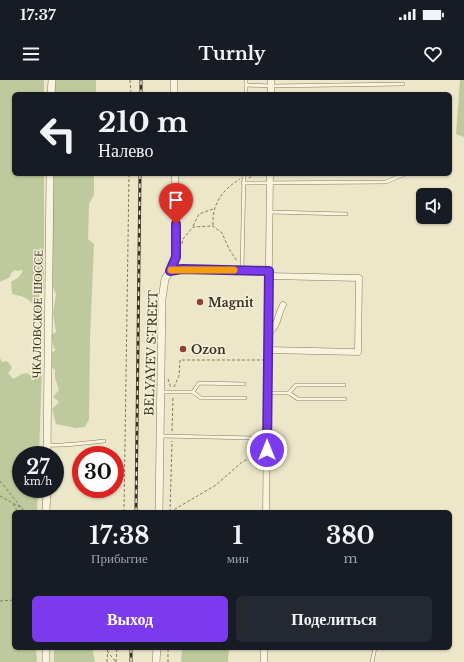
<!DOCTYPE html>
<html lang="ru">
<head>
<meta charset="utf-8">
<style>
  :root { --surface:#171b24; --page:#242831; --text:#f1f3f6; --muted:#9ea1a6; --accent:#7c3aed }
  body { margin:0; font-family:"Libre Baskerville",serif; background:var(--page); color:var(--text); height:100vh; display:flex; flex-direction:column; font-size:15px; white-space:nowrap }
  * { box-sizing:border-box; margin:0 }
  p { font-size:13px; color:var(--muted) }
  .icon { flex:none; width:22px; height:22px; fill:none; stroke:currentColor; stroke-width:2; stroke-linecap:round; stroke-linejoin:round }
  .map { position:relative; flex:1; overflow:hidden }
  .side { position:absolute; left:12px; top:430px; width:440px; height:140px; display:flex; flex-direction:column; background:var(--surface); border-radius:6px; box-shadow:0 1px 3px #0004 }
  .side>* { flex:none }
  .top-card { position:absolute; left:12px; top:12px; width:440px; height:84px; border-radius:6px; box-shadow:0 1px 3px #0004; background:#171b24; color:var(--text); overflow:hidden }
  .buttons { position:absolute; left:416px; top:108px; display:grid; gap:8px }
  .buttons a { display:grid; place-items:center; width:36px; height:36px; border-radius:6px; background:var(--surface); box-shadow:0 1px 3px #0004; font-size:20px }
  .speed { position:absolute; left:12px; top:366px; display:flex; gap:8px; font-size:20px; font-weight:700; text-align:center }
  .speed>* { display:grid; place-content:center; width:52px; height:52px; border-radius:50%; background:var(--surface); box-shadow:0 1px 3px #0004; line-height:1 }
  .speed small { font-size:10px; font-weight:400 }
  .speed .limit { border:6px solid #d22; background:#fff; color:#111 }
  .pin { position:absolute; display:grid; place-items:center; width:34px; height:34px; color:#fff; margin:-41px -17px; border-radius:50% 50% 50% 0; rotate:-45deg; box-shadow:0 0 4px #0007 }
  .pin .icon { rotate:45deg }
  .me { position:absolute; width:44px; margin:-22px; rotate:0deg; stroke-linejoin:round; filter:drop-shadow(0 0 3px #0008) }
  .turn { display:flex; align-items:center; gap:14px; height:84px; padding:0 20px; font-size:18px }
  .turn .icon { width:52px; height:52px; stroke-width:2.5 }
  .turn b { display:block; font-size:28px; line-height:34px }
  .eta { display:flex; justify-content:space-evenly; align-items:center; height:68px; text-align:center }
  .eta b { font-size:24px; font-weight:800; line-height:28px }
  .primary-button { display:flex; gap:8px; margin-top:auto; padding:8px 20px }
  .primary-button a { flex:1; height:46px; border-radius:6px; background:var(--accent); color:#fff; font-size:16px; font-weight:800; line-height:46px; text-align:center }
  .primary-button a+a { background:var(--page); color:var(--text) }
  .status { display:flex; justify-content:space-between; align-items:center; height:28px; padding:0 20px; background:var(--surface); direction:ltr }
  .status svg { height:11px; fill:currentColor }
  header { display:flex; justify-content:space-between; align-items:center; height:52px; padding:0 20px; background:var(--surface); font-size:18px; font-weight:800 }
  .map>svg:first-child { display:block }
  .green { fill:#beca9d }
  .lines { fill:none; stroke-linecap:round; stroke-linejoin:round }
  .service-casing { stroke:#877a5e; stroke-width:4 }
  .minor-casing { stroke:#877a5e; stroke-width:7 }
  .tertiary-casing { stroke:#877a5e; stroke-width:8 }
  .path { stroke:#877a5e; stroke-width:1; stroke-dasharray:3 2; stroke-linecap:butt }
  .service { stroke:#f7f3dc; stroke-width:3 }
  .minor { stroke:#f7f3dc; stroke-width:6 }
  .tertiary { stroke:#f7f3dc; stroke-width:7 }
  .rail-casing { stroke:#393021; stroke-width:3 }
  .rail { stroke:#f4f0d8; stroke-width:1.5; stroke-dasharray:4.5; stroke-linecap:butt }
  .route-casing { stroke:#51269a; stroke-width:10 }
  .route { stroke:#7c3aed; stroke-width:7 }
  .slow { stroke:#f59e0b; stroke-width:7 }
  .poi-dot { fill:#933f32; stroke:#f4f0d8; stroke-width:1.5 }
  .labels { text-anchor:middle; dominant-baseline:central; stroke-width:3; stroke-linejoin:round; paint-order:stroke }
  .poi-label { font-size:12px; font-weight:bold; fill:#393021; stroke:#f4f0d8; text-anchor:start }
  .street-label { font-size:12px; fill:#393021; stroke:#f4f0d8 }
</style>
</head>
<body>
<div class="status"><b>17:37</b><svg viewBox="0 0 49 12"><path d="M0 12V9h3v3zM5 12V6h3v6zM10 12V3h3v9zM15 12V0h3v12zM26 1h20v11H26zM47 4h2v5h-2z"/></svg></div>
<header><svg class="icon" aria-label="menu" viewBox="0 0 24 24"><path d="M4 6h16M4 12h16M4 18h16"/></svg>Turnly<svg class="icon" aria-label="heart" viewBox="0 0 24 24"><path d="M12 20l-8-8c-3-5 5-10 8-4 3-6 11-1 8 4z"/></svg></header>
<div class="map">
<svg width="464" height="582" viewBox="0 0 464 582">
  <rect width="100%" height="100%" fill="#ece7c9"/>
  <!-- green -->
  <g class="green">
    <path d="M0 0H44V14H14V94H44V208L38 213 42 220 41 236C37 232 36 229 33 225 28 217 21 216 12 214L11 202 18 198 23 191 22 190 17 191 15 190 11 193 10 197 0 202Z"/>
    <rect x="55" y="0" width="41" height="14"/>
    <path d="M460 0H464V57L456 54Z"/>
    <path d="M53 94H94V115L89 124 88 159 94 164 90 258 89 339 85 347 76 348 56 344 52 329 59 322 53 317 59 310 55 298V290L51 287V273L56 270 54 268 51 255 56 252 53 233 56 214 52 205Z"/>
    <path d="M0 278 2 282C8 280 9 283 12 288L8 293 13 299 22 294 27 293 33 297 37 290H42L39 375H21V409H38L37 432H14V568H36L37 582H0Z"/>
    <path d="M54 568H92L95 582H54Z"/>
    <path d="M182 568H229L228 582H181Z"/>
  </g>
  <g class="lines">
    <!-- service casing -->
    <g class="service-casing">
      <g id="service">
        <path d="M246 5 271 6 403 4"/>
        <path d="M246 14V0"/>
        <path d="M243 103 386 102 405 94"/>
        <path d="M270 132 346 134"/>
        <path d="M242 190 244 94"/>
        <path d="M170 191 182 189 268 191"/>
        <path d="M160 312H193L199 303 244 304"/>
        <path d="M193 312 201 318H245"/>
        <path d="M268 313H289L298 319H345"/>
        <path d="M289 313 296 305H344"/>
        <path d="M161 356 255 358"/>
        <path d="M48 365C66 366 85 363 104 361"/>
        <path d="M372 582 375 568"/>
      </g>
    </g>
    <!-- minor casing -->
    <g class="minor-casing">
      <g id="minor">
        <path d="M174 0V14"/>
        <path d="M271 14V0"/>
        <path d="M170 191 176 177 175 94"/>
        <path d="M268 253C280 244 276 237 283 225"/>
        <path d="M268 270 358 272 359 198 269 196"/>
        <path d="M266 432 270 94"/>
        <path d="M264 582V568"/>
      </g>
    </g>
    <!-- tertiary casing -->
    <g class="tertiary-casing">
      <g id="tertiary">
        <path d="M51 14 52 0"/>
        <path d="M47 375 50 94"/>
        <path d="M46 432 47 409"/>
        <path d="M159 432 162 219 165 199 170 191"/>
        <path d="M46 568V582"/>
        <path d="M156 582 157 568"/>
      </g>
    </g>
    <!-- path -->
    <g class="path">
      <path d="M130 0 131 14"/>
      <path d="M249 98 254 94"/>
      <path d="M213 145C212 124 222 110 240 99"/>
      <path d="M193 146 199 134 213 129"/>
      <path d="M182 164 183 159 193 147 213 146 222 153 229 169 237 181"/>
      <path d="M152 261 153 252H155"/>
      <path d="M168 299 171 308"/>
      <path d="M174 307 179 296 180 280H263"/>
      <path d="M172 351 173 317"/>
      <path d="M0 401 25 432"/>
      <path d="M0 416 22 428"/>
      <path d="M13 424 18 432"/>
      <path d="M124 432 129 94"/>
      <path d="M170 432 172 361"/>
      <path d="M170 432 216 405 242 382 260 373"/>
      <path d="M0 521 14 520"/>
      <path d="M107 571 116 582"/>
      <path d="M107 582 108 568"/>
      <path d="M116 582 117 568"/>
      <path d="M168 582V568"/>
    </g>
    <!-- service -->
    <use href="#service" class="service"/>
    <!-- minor -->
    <use href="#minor" class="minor"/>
    <!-- tertiary -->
    <use href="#tertiary" class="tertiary"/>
    <!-- rail casing -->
    <g class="rail-casing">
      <g id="rail">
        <path d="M141 14V0"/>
        <path d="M136 432 140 94"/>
        <path d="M131 582V568"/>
      </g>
    </g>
    <!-- rail -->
    <use href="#rail" class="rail"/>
  </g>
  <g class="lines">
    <!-- route casing -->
    <g class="route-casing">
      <path id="route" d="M176 144V177L170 191 182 189 269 191 267 370"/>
    </g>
    <!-- route -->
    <use href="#route" class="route"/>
    <!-- slow -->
    <path class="slow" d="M171 190H234"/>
  </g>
  <!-- markers -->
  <g class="poi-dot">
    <circle cx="200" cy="222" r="4"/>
    <circle cx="183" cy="269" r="4"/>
  </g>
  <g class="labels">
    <!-- poi labels -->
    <g class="poi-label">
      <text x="208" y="222">Magnit</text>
      <text x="191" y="269">Ozon</text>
    </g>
    <!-- street labels -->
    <g class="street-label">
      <text transform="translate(37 234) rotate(-89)">ЧКАЛОВСКОЕ ШОССЕ</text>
      <text transform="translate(151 273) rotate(-88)">BELYAYEV STREET</text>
    </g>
  </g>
</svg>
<div class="buttons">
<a><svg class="icon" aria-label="sound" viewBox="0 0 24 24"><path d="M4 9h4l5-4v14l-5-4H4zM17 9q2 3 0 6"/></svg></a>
</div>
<div class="speed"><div>27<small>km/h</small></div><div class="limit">30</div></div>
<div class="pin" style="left:176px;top:144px;background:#d93025"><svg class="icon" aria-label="arrive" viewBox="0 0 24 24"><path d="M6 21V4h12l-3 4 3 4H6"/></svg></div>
<svg class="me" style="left:267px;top:370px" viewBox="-20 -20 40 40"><circle r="17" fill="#7c3aed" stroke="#fff" stroke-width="3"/><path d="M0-11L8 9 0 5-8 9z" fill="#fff"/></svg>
<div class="top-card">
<div class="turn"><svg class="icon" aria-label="left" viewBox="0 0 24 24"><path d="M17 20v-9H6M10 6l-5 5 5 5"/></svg><div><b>210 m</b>Налево</div></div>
</div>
<section class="side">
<div class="eta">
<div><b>17:38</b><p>Прибытие</p></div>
<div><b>1</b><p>мин</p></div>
<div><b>380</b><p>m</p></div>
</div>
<div class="primary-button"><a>Выход</a><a>Поделиться</a></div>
</section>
</div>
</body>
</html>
